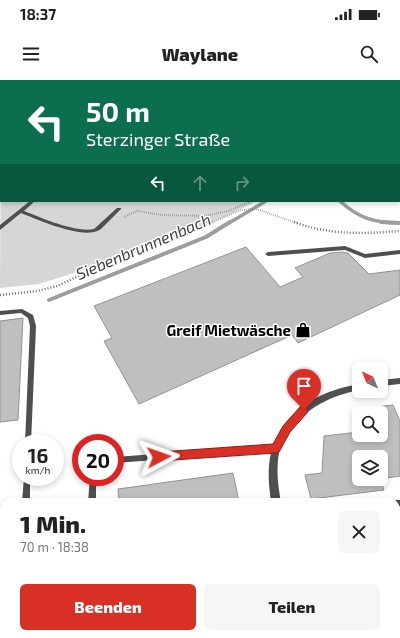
<!DOCTYPE html>
<html lang="de">
<head>
<meta charset="utf-8">
<style>
  :root { --surface:#fff; --page:#f6f6f6; --text:#222; --muted:#767676; --accent:#d93025 }
  body { margin:0; font-family:"Exo 2",sans-serif; background:var(--page); color:var(--text); height:100vh; display:flex; flex-direction:column; font-size:15px; white-space:nowrap }
  * { box-sizing:border-box; margin:0 }
  p { font-size:13px; color:var(--muted) }
  .icon { flex:none; width:22px; height:22px; fill:none; stroke:currentColor; stroke-width:2; stroke-linecap:round; stroke-linejoin:round }
  .map { position:relative; flex:1; overflow:hidden }
  .panel { position:absolute; left:0px; top:418px; width:400px; height:140px; display:flex; flex-direction:column; background:var(--surface); border-radius:12px 12px 0 0; box-shadow:0 2px 6px #0003 }
  .panel>* { flex:none }
  .guide { position:absolute; left:0px; top:0px; width:400px; height:122px; box-shadow:0 2px 6px #0003; background:#0b6e4f; color:#fff; overflow:hidden }
  .needle { width:26px; rotate:317deg }
  .controls { position:absolute; left:352px; top:282px; display:grid; gap:8px }
  .controls a { display:grid; place-items:center; width:36px; height:36px; border-radius:6px; background:var(--surface); box-shadow:0 2px 6px #0003; font-size:20px }
  .speed { position:absolute; left:12px; top:354px; display:flex; gap:8px; font-size:20px; font-weight:700; text-align:center }
  .speed>* { display:grid; place-content:center; width:52px; height:52px; border-radius:50%; background:var(--surface); box-shadow:0 2px 6px #0003; line-height:1 }
  .speed small { font-size:10px; font-weight:400 }
  .speed .limit { border:6px solid #d22; background:#fff; color:#111 }
  .pin { position:absolute; display:grid; place-items:center; width:34px; height:34px; color:#fff; margin:-41px -17px; border-radius:50% 50% 50% 0; rotate:-45deg; box-shadow:0 0 4px #0007 }
  .pin .icon { rotate:45deg }
  .me { position:absolute; width:44px; margin:-22px; rotate:86deg; stroke-linejoin:round; filter:drop-shadow(0 0 3px #0008) }
  .turn { display:flex; align-items:center; gap:14px; height:84px; padding:0 20px; font-size:18px }
  .turn .icon { width:52px; height:52px; stroke-width:2.5 }
  .turn b { display:block; font-size:28px; line-height:34px }
  .lanes { display:flex; align-items:center; height:38px; padding:0 20px; background:#0003; justify-content:center; gap:20px; direction:ltr }
  .lanes .off { opacity:.35 }
  .round { display:grid; place-items:center; flex:none; width:42px; height:42px; border-radius:6px; background:var(--page) }
  .overview { display:flex; align-items:center; justify-content:space-between; height:68px; padding:0 20px }
  h1 { font-size:24px; font-weight:800; line-height:30px }
  .action { display:flex; gap:8px; margin-top:auto; padding:8px 20px }
  .action a { flex:1; height:46px; border-radius:6px; background:var(--accent); color:#fff; font-size:16px; font-weight:800; line-height:46px; text-align:center }
  .action a+a { background:var(--page); color:var(--text) }
  .status { display:flex; justify-content:space-between; align-items:center; height:28px; padding:0 20px; background:var(--surface); direction:ltr }
  .status svg { height:11px; fill:currentColor }
  header { display:flex; justify-content:space-between; align-items:center; height:52px; padding:0 20px; background:var(--surface); font-size:18px; font-weight:800 }
  .map>svg:first-child { display:block }
  .green { fill:#d6d6d6 }
  .lines { fill:none; stroke-linecap:round; stroke-linejoin:round }
  .stream-far1 { stroke:#9d9d9d; stroke-width:3.5 }
  .stream { stroke:#9d9d9d; stroke-width:4 }
  .building { fill:#bfbfbf; stroke:#939393 }
  .path-far1 { stroke:#717171; stroke-width:2; stroke-dasharray:0.5 1.5; stroke-linecap:butt }
  .path { stroke:#717171; stroke-width:2.5; stroke-dasharray:1 2; stroke-linecap:butt }
  .lane { fill:#4f4f4f; fill-rule:evenodd }
  .street { fill:#4f4f4f; fill-rule:evenodd }
  .secondary { fill:#1c1c1c; fill-rule:evenodd }
  .route { fill:#d93025; stroke:#8d1f18 }
  .labels { text-anchor:middle; dominant-baseline:central; stroke-width:3; stroke-linejoin:round; paint-order:stroke }
  .poi-label { font-size:15px; font-weight:bold; fill:#000; stroke:#fff; text-anchor:end }
  .water-label { font-size:16px; font-style:italic; fill:#3e3e3e; stroke:#fff }
</style>
</head>
<body>
<div class="status"><b>18:37</b><svg viewBox="0 0 49 12"><path d="M0 12V9h3v3zM5 12V6h3v6zM10 12V3h3v9zM15 12V0h3v12zM26 1h20v11H26zM47 4h2v5h-2z"/></svg></div>
<header><svg class="icon" aria-label="menu" viewBox="0 0 24 24"><path d="M4 6h16M4 12h16M4 18h16"/></svg>Waylane<svg class="icon" aria-label="search" viewBox="0 0 24 24"><circle cx="10" cy="10" r="6"/><path d="M15 15l6 6"/></svg></header>
<div class="map">
<svg width="400" height="558" viewBox="0 0 400 558">
  <rect width="100%" height="100%" fill="#fff"/>
  <!-- green -->
  <g class="green">
    <path d="M25 0H325L326 1H23Z"/>
    <path d="M1 15V121H257L227 136 122 178 39 204 0 208Z"/>
  </g>
  <g class="lines">
    <!-- stream-far1 -->
    <g class="stream-far1">
      <path d="M340 121C358 138 375 143 400 143"/>
      <path d="M229 143 266 121"/>
    </g>
    <!-- stream -->
    <g class="stream">
      <path d="M381 142 400 143"/>
      <path d="M49 220 206 157 230 142"/>
    </g>
  </g>
  <!-- building -->
  <g class="building">
    <path d="M246 167 280 207 303 197 295 188 330 173 342 172 348 173 369 194 400 190V215L298 263 292 255 139 324 104 261 112 258 94 226Z"/>
    <path d="M23 238 18 340 0 342V241Z"/>
    <path d="M393 325 400 341V396L381 399V377H359V399H380L384 410 311 419 305 395 322 393 324 356 359 352V355H381V333H370L368 328Z"/>
    <path d="M233 393 239 422H119L118 409Z"/>
  </g>
  <g class="lines">
    <!-- path-far1 -->
    <g class="path-far1">
      <path d="M124 137 137 131 163 135 204 136 228 131 252 121"/>
      <path d="M211 143 241 130 256 129 297 143"/>
    </g>
    <!-- path -->
    <g class="path">
      <path d="M294 142C328 155 364 154 400 151"/>
      <path d="M0 215 37 211 57 206 134 170 181 157 213 142"/>
    </g>
    <!-- lane -->
    <g class="lane">
      <rect x="376" y="0" width="4" height="1"/>
      <rect x="399" y="11" width="1" height="2"/>
      <rect x="399" y="80" width="1" height="2"/>
      <path d="M30 121H35L24 131C42 138 76 153 94 149L117 128H121V129L101 149C85 161 39 140 21 133L0 150V145Z"/>
      <path d="M345 166 365 174 400 170V174L365 178 345 170 268 176 265 174 268 172Z"/>
      <path d="M22 229 33 235 36 246 31 363H25L30 246 28 238 21 233 0 235V231Z"/>
      <path d="M276 365 278 366 279 368 278 370 276 371 115 383V377Z"/>
      <path d="M24 397H30V422H22Z"/>
      <path d="M90 397H96V422H88Z"/>
      <path d="M396 420H400V426H396V422H393Z"/>
      <path d="M4 461C4 467 6 473 0 476 0 470 0 464 4 461Z"/>
      <path d="M400 501V509L396 510V502Z"/>
    </g>
    <!-- street -->
    <g class="street">
      <path d="M400 298V304L381 306V300Z"/>
      <path d="M359 304V310C331 316 307 327 290 351 286 358 281 365 279 373 276 389 278 406 281 422H271C269 406 267 389 271 373 272 367 275 362 278 356 294 324 325 310 359 304Z"/>
      <path d="M301 554H311L312 558H302Z"/>
    </g>
    <!-- secondary -->
    <g class="secondary">
      <path d="M342 0H348L349 1H343Z"/>
      <path d="M353 0H359L360 1H354Z"/>
      <path d="M399 33 400 34V38L399 37Z"/>
      <path d="M399 43 400 44V48L399 47Z"/>
    </g>
  </g>
  <!-- route -->
  <path class="route" d="M304 326 307 327 308 330 307 333 290 352 279 372 276 373 159 381 155 380 154 377 155 373 159 372 273 364 283 346 300 327Z"/>
  <!-- icons -->
  <defs>
    <g id="shop-bare" transform="scale(1.2)"><path d="M-5-2.5h2.3a2.7 3.5 0 0 1 5.4 0H5L5.5 6h-11ZM-1.5-2.5h3a1.5 2.3 0 0 0-3 0Z" fill="#000" stroke="#fff" stroke-width="2.5" paint-order="stroke"/></g>
  </defs>
  <g fill-rule="evenodd">
    <use href="#shop-bare" x="303" y="250"/>
  </g>
  <g class="labels">
    <!-- poi labels -->
    <g class="poi-label">
      <text x="291" y="250">Greif Mietwäsche</text>
    </g>
    <!-- water labels -->
    <g class="water-label">
      <text transform="translate(143 166) rotate(-23)">Siebenbrunnenbach</text>
    </g>
  </g>
</svg>
<div class="controls">
<a><svg class="needle" viewBox="-14 -14 28 28"><path d="M0-13l5 13h-10z" fill="#e53935"/><path d="M0 13l5-13h-10z" fill="#767676"/></svg></a>
<a><svg class="icon" aria-label="search" viewBox="0 0 24 24"><circle cx="10" cy="10" r="6"/><path d="M15 15l6 6"/></svg></a>
<a><svg class="icon" aria-label="layers" viewBox="0 0 24 24"><path d="M12 4l9 5-9 5-9-5zM3 14l9 5 9-5"/></svg></a>
</div>
<div class="speed"><div>16<small>km/h</small></div><div class="limit">20</div></div>
<div class="pin" style="left:304px;top:330px;background:#d93025"><svg class="icon" aria-label="arrive" viewBox="0 0 24 24"><path d="M6 21V4h12l-3 4 3 4H6"/></svg></div>
<svg class="me" style="left:159px;top:377px" viewBox="-20 -20 40 40"><path d="M0-17L14 15 0 8-14 15z" fill="#d93025" stroke="#fff" stroke-width="4"/></svg>
<div class="guide">
<div class="turn"><svg class="icon" aria-label="left" viewBox="0 0 24 24"><path d="M17 20v-9H6M10 6l-5 5 5 5"/></svg><div><b>50 m</b>Sterzinger Straße</div></div>
<div class="lanes"><svg class="icon" aria-label="left" viewBox="0 0 24 24"><path d="M17 20v-9H6M10 6l-5 5 5 5"/></svg><svg class="icon off" aria-label="ahead" viewBox="0 0 24 24"><path d="M12 20V5M6 11l6-6 6 6"/></svg><svg class="icon off" aria-label="right" viewBox="0 0 24 24"><path d="M7 20v-9h11M14 6l5 5-5 5"/></svg></div>
</div>
<section class="panel">
<div class="overview"><div><h1>1 Min.</h1><p>70 m · 18:38</p></div><a class="round"><svg class="icon" aria-label="close" viewBox="0 0 24 24"><path d="M6 6l12 12M18 6L6 18"/></svg></a></div>
<div class="action"><a>Beenden</a><a>Teilen</a></div>
</section>
</div>
</body>
</html>
